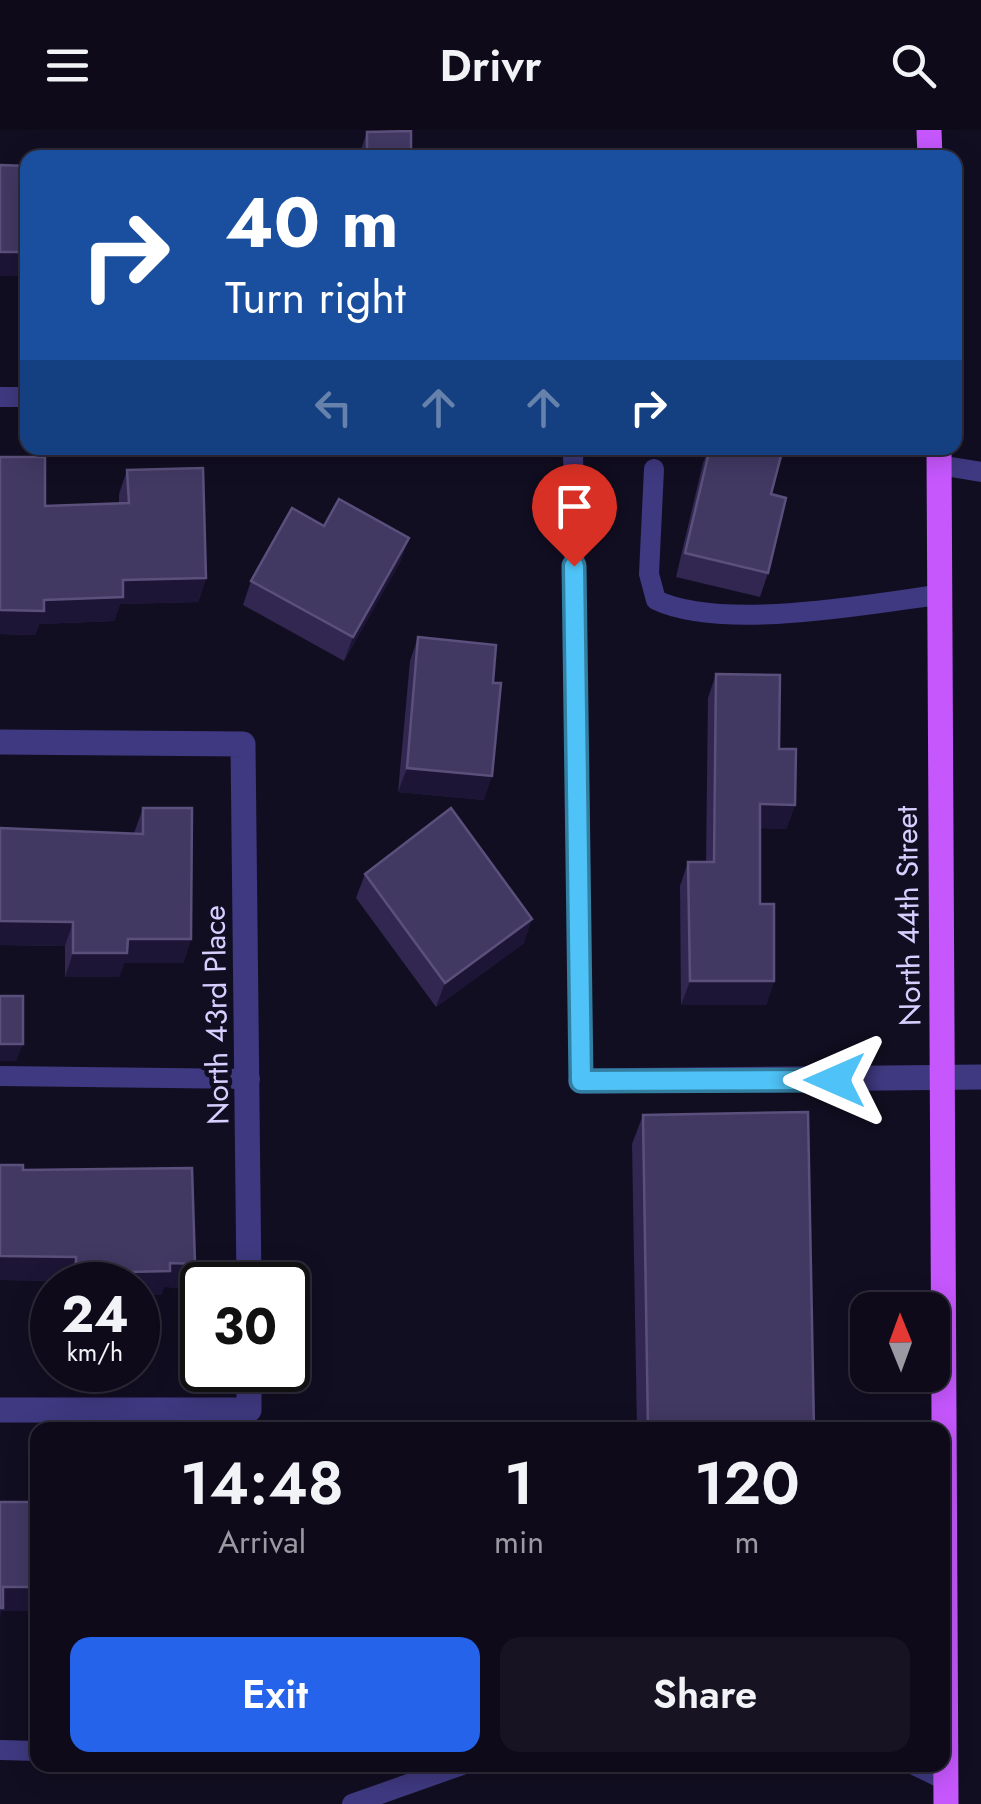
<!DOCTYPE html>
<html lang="en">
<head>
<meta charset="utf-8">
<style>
  :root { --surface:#0e0a1a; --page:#171323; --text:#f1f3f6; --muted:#9b9aa2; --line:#2e2b39; --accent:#2563eb }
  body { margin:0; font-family:Jost,sans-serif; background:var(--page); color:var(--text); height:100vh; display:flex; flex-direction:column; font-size:38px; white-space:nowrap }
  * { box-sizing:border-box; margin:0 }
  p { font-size:32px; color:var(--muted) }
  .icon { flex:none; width:55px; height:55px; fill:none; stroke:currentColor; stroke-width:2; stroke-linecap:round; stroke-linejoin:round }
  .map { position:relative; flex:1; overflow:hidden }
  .panel { position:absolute; left:30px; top:1292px; width:920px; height:350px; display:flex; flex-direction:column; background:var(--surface); border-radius:20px; box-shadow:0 5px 25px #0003,0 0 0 2px var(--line) }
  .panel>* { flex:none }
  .hud { position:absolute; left:20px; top:20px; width:942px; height:305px; border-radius:20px; box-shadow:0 5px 25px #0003,0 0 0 2px var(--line); background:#1a4fa0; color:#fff; overflow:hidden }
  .needle { width:65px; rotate:359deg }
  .fabs { position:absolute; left:850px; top:1162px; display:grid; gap:20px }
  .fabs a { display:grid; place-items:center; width:100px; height:100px; border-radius:20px; background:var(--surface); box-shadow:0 5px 25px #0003,0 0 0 2px var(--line); font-size:50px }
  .speed { position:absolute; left:30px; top:1132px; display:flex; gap:20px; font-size:50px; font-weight:700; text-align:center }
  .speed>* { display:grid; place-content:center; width:130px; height:130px; border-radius:50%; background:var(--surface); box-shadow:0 5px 25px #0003,0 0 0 2px var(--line); line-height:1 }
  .speed small { font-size:25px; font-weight:400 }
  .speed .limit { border:5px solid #111; border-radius:15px; background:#fff; color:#111 }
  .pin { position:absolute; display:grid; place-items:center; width:85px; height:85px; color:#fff; margin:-102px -42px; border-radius:50% 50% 50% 0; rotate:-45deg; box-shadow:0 0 10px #0007 }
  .pin .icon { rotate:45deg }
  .me { position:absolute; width:110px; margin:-55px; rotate:270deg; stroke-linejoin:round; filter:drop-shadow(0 0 8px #0008) }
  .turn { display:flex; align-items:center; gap:35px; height:210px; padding:0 40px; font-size:45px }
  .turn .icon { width:130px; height:130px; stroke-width:2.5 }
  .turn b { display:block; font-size:70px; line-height:85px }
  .lanes { display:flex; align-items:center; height:95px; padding:0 40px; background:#0003; justify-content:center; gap:50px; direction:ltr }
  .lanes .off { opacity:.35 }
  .eta { display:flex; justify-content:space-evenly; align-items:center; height:170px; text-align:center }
  .eta b { font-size:60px; font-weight:600; line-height:70px }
  .button { display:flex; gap:20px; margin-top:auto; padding:20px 40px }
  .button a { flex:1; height:115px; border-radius:20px; background:var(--accent); color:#fff; font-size:40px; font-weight:600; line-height:115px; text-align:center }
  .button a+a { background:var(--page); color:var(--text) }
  header { display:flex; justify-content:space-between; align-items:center; height:130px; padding:0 40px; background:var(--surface); font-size:45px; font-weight:600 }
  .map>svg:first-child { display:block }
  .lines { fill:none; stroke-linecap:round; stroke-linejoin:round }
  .lane { stroke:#3f3981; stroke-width:20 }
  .street { stroke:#3f3981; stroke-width:25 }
  .primary { stroke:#c657fd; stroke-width:25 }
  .wall { fill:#312750 }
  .shaded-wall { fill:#1d1536 }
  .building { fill:#423963; stroke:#5a507b; stroke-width:2.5 }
  .route-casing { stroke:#337fa1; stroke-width:25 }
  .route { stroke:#4fc3f7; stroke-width:18 }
  .labels { text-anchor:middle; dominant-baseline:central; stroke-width:9; stroke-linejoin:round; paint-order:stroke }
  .street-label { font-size:30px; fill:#d7cfff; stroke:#120e22 }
</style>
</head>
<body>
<header><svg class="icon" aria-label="menu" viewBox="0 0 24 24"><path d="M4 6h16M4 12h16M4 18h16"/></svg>Drivr<svg class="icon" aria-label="search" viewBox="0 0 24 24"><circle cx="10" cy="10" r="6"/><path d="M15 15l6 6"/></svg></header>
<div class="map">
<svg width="981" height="1674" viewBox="0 0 981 1674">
  <rect width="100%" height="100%" fill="#120e22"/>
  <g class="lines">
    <!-- lane -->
    <g class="lane">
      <path d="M0 267H28"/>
      <path d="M573 318 581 951"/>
      <path d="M939 335 981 342"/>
      <path d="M654 339 649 444 656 470C721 501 865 475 937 465"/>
      <path d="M0 946 250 949"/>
      <path d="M0 1620 38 1621"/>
      <path d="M914 1635 945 1650"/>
      <path d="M352 1674 462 1635"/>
    </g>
    <!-- street -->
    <g class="street">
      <path d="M0 612 243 614 249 1155"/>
      <path d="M581 951 981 947"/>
      <path d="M0 1280H249V1240"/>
    </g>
    <!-- primary -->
    <g class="primary">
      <path d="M929 0 930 28"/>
      <path d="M939 318 946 1674"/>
    </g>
  </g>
  <!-- wall -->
  <g class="wall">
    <path d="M367 2 411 28H358Z"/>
    <path d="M709 318H746L771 364 768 443 760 467 676 447 703 333Z"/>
    <path d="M0 327 45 376 119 374V364L127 340 206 448 198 472 120 474 114 491 39 494 35 505 0 504Z"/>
    <path d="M409 408 400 432 344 531 243 475 251 451Z"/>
    <path d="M418 507 484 670 398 662 410 531Z"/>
    <path d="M716 544 779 619 795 675 786 699 760 698V774L774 851 766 875H681L680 756 688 732H706L708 568Z"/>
    <path d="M143 678 191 809 183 833H124L119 847H65V816L0 815 134 703Z"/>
    <path d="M365 744 524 813 436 877 356 768Z"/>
    <path d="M643 985 814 1300H637L632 1014Z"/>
    <path d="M0 1035 23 1040 186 1158 164 1157 161 1165 138 1155H67V1151L0 1150Z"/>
  </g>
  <!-- shaded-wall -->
  <g class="shaded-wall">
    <rect x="0" y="122" width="28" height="24"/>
    <path d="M409 408 400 432 344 531 353 507Z"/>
    <path d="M206 448 198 472 120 474 114 491 39 494 35 505 0 504V480L123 450Z"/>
    <path d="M407 638 492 646 484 670 398 662Z"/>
    <path d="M760 674 795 675 786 699 751 698Z"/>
    <path d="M532 789 524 813 436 877 445 853Z"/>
    <path d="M0 791 73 792 65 816 0 815Z"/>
    <path d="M128 809H191L183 833H124L119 847H65L73 823Z"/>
    <path d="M690 851H774L766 875H681Z"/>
    <path d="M0 914H23L16 931H0Z"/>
    <path d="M0 1126 76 1127 67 1151 0 1150Z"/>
    <path d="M170 1133 195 1134 186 1158 164 1157 161 1165H138V1155H123L128 1142Z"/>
    <path d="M3 1457H38V1481H2L0 1487V1465Z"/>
  </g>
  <!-- building -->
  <g class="building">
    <path d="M411 1V28H367V2Z"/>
    <path d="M0 35 28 36V122H0Z"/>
    <path d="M710 318H746L781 326 771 364 786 368 768 443 685 423Z"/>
    <path d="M0 327H45V376L129 373 127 340 203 338 206 448 123 450V467L44 470V481L0 480Z"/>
    <path d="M339 369 409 408 353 507 251 451 292 378 324 396Z"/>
    <path d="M418 507 496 515 493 553H501L492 646 407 638Z"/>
    <path d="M716 544 780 545 779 619H796L795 675 760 674V774H774V851H690L688 732H714Z"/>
    <path d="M143 678H192L191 809H128L127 823H73V792L0 791V698L143 704Z"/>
    <path d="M451 678 532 789 445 853 365 744Z"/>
    <rect x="0" y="866" width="23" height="48"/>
    <path d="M808 982 814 1300H648L643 985Z"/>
    <path d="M0 1035H23V1040L192 1038 195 1134 170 1133V1141L128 1142V1155H76V1127L0 1126Z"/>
    <path d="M0 1372H38V1457H3V1478H0Z"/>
  </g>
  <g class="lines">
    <!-- route casing -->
    <g class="route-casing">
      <path id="route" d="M574 436 581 951 835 950"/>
    </g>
    <!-- route -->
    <use href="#route" class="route"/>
  </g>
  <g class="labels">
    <!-- street labels -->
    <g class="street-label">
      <text transform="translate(908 786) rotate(-91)">North 44th Street</text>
      <text transform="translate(216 885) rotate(-91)">North 43rd Place</text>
    </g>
  </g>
</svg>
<div class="fabs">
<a><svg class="needle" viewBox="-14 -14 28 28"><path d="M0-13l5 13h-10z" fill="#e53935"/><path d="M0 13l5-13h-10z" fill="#9b9aa2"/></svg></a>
</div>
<div class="speed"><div>24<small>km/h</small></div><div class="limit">30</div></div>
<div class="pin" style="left:574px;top:436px;background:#d93025"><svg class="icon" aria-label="arrive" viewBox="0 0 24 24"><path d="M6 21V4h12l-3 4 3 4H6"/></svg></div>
<svg class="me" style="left:835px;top:950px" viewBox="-20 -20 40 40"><path d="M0-17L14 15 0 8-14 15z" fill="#4fc3f7" stroke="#fff" stroke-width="4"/></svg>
<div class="hud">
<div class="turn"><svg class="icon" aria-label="right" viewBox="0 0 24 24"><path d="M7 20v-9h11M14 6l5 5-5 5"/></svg><div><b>40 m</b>Turn right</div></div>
<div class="lanes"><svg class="icon off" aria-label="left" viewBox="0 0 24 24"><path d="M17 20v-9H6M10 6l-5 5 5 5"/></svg><svg class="icon off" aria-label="ahead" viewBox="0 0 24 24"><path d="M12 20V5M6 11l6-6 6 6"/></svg><svg class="icon off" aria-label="ahead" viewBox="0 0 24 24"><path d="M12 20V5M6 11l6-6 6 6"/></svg><svg class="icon" aria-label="right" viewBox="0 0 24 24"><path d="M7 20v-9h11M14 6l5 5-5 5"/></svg></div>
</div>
<section class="panel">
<div class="eta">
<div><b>14:48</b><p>Arrival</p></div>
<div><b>1</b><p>min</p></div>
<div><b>120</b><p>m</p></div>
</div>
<div class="button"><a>Exit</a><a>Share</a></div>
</section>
</div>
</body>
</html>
